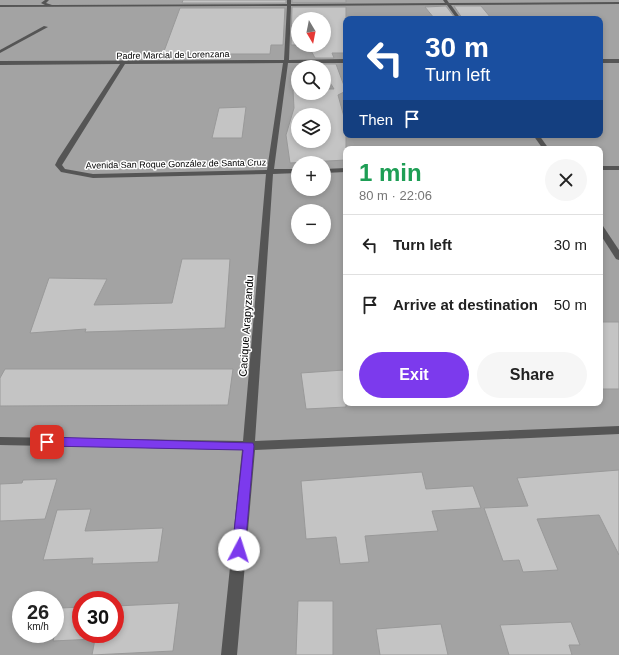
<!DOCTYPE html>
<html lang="en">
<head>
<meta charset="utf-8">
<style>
  :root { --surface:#fff; --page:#f6f6f6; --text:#222; --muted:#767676; --line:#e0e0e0; --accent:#7c3aed }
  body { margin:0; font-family:Arial,sans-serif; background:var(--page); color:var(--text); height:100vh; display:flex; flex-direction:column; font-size:15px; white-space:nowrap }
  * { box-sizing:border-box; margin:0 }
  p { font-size:13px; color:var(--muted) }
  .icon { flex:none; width:22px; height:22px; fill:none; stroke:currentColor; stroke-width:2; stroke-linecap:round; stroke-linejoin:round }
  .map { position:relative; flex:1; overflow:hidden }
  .sheet { position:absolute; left:343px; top:146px; width:260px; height:260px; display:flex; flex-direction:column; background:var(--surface); border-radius:8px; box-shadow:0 2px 6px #0003 }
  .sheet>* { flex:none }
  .banner { position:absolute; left:343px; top:16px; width:260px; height:122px; border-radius:8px; box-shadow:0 2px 6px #0003; background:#1a4fa0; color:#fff; overflow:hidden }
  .needle { width:26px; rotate:170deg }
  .controls { position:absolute; left:291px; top:12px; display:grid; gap:8px }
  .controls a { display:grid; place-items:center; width:40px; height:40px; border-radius:50%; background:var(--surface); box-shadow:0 2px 6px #0003; font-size:20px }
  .speed { position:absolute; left:12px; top:591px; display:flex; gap:8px; font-size:20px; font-weight:700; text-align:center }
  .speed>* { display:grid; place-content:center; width:52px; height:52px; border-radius:50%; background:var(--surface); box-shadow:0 2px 6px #0003; line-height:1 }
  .speed small { font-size:10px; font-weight:400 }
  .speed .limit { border:6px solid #d22; background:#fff; color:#111 }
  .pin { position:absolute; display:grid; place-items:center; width:34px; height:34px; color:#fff; margin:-17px; border-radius:8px; box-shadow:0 2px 6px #0006 }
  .me { position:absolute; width:44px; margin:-22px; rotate:5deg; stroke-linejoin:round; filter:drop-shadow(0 0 3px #0008) }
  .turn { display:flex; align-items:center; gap:14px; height:84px; padding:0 16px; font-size:18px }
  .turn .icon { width:52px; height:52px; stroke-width:2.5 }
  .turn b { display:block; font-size:28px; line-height:34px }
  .then { display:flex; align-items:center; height:38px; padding:0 16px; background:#0003; gap:8px; font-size:15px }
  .round { display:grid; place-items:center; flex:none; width:42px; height:42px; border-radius:21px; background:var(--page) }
  .headline { display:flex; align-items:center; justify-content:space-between; height:68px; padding:0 16px }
  h1 { font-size:24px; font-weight:700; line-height:30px; color:#1e9e55 }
  .action { display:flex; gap:8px; margin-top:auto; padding:8px 16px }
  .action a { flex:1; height:46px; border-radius:24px; background:var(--accent); color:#fff; font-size:16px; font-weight:700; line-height:46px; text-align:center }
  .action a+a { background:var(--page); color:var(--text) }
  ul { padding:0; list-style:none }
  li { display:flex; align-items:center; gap:12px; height:60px; padding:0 16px; border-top:1px solid var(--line) }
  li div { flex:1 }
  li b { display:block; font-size:15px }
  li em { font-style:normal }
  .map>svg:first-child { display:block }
  .water { fill:#a3a3a3; fill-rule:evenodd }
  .building { fill:#c4c4c4; stroke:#999; fill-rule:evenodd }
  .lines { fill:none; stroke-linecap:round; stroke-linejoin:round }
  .minor { fill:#555; fill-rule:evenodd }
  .route { fill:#7c3aed; stroke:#51269a }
  .labels { text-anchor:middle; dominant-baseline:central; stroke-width:3; stroke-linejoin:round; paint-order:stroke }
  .far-street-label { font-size:9px; fill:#000; stroke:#fff }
  .street-label { font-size:11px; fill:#000; stroke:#fff }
</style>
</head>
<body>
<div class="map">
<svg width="619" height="655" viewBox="0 0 619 655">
  <rect width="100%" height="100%" fill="#fff"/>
  <!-- water -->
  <path class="water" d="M0 0H619V655H0ZM298 19H324V45H298ZM346 19H600V135H346ZM298 67H324V93H298ZM298 115H324V141H298ZM346 149H600V403H346ZM298 163H324V189H298ZM298 211H324V237H298ZM21 600H55V634H21ZM81 600H115V634H81Z"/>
  <!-- building -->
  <g class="building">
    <path d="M183 0H286V3H182Z"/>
    <rect x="292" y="0" width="54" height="2"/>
    <path d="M446 6 455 18H434L425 7Z"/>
    <path d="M454 6H481L491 18H462Z"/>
    <path d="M292 7H346V53H332L334 58H315L308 45H291ZM298 19H324V45H298Z"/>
    <path d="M180 8H285L283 45H271L270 54H206V53L163 54Z"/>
    <path d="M319 64H336L346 91 338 95 346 124V160L290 163 286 135 294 108 293 90H298V93H324V89H334L324 73V67H321ZM298 115H324V141H298Z"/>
    <path d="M246 107 242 138H212L219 108Z"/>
    <path d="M182 259H230L225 328 85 332 86 329 30 333 49 278 107 279 94 305 172 303Z"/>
    <rect x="600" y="322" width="19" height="67"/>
    <path d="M5 369H233L228 405 0 406V378Z"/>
    <path d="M344 370 346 381V407L306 409 301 373Z"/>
    <path d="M619 470V555L599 515 537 519 558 570 523 572 519 560 503 561 484 508 528 506 517 478Z"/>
    <path d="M422 472 426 489 473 486 481 508 432 511 438 531 365 536 369 562 340 564 336 537 306 539 301 481Z"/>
    <path d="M57 479 45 519 0 521V484L22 483 23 480Z"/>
    <path d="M91 509 85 531 163 528 158 562 92 564 93 558 43 560 57 510Z"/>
    <path d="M298 601H333V655H296Z"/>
    <path d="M179 603 173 651 92 655 95 639 53 641 61 608 81 607V634H115V606Z"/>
    <path d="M571 622 580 645H569L572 655H509L500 625Z"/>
    <path d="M441 624 448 655H380L376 629Z"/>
  </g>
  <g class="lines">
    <!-- minor -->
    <g class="minor">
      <path d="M45 0H49L46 3 52 5 287 4V0H291V4L445 3 443 0H447L449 3 619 2V4L451 5 461 19H457L447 5 291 6 289 60 346 59V63H288L274 169H298V173L273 174 255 441 619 426V434L255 450 237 655H221L242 450 0 445V437L243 441 266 174 93 178 61 172 55 165 58 159 120 64 0 65V61L284 60 287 6 0 7V5H45L41 3ZM283 63 267 170 93 174 65 169 62 165 125 64Z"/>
      <path d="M44 26 48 27 0 53V50Z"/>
      <rect x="600" y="59" width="19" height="4"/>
      <path d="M533 135H539L549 149H543Z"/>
      <rect x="600" y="166" width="19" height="4"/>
      <path d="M346 168V172L324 173V169Z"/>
      <path d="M600 226H603L619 250V260L616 259 600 234Z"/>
    </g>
  </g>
  <!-- route -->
  <path class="route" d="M47 437 253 443 254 446 245 550 243 554 239 556 234 554 232 550 243 450 47 446 43 444 41 442 43 439Z"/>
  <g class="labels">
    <!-- far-street labels -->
    <g class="far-street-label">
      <text transform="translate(173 55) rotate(-1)">Padre Marcial de Lorenzana</text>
      <text transform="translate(176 164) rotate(-1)">Avenida San Roque González de Santa Cruz</text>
    </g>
    <!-- street labels -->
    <g class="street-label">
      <text transform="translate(246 326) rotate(-86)">Cacique Arapyzandu</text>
    </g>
  </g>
</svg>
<div class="controls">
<a><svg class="needle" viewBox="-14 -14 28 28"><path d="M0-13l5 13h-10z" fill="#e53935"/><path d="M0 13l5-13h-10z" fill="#767676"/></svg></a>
<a><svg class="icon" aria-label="search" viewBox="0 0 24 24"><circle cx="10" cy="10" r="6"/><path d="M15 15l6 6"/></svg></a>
<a><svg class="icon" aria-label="layers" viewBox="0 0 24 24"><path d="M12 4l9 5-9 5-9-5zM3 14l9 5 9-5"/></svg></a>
<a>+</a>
<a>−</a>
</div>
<div class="speed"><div>26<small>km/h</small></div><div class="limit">30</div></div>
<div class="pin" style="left:47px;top:442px;background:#d93025"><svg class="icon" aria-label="arrive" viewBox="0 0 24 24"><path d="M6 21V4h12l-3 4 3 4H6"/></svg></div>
<svg class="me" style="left:239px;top:550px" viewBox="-20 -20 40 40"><circle r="19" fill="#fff"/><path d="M0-13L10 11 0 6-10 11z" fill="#7c3aed"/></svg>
<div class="banner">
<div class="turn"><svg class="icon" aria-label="left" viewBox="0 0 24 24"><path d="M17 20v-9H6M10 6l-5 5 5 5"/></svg><div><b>30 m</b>Turn left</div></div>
<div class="then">Then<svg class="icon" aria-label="arrive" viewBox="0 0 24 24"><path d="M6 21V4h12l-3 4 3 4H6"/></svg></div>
</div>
<section class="sheet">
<div class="headline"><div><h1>1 min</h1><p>80 m · 22:06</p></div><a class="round"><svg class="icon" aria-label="close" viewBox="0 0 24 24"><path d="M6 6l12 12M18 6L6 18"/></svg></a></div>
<ul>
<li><svg class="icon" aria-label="left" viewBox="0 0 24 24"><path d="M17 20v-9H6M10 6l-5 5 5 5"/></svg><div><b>Turn left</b></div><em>30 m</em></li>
<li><svg class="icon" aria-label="arrive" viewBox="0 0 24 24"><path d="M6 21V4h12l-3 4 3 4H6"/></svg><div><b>Arrive at destination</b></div><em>50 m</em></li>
</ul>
<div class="action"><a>Exit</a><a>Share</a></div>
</section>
</div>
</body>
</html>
